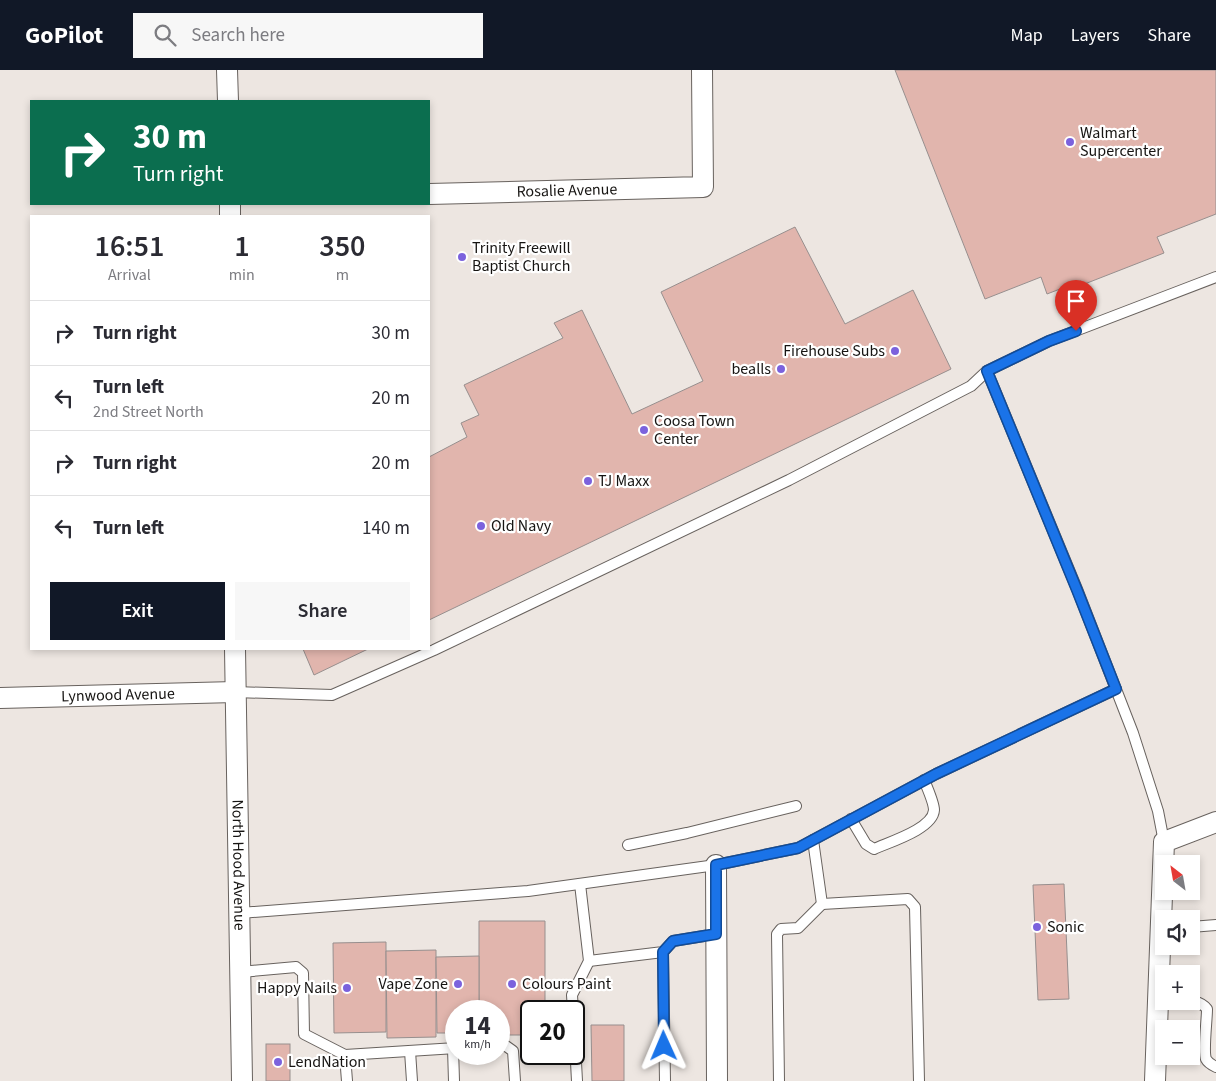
<!DOCTYPE html>
<html lang="en">
<head>
<meta charset="utf-8">
<style>
  :root { --surface:#fff; --page:#f7f7f7; --text:#2b2b33; --muted:#7c7c81; --line:#e1e1e2; --accent:#111827 }
  body { margin:0; font-family:"Source Sans 3",sans-serif; background:var(--page); color:var(--text); height:100vh; display:flex; flex-direction:column; font-size:19px; white-space:nowrap }
  * { box-sizing:border-box; margin:0 }
  p { font-size:16px; color:var(--muted) }
  .icon { flex:none; width:28px; height:28px; fill:none; stroke:currentColor; stroke-width:2; stroke-linecap:round; stroke-linejoin:round }
  .map { position:relative; flex:1; overflow:hidden }
  .drawer { position:absolute; left:30px; top:145px; width:400px; height:435px; display:flex; flex-direction:column; background:var(--surface); border-radius:0px; box-shadow:0 2px 8px #0003 }
  .drawer>* { flex:none }
  .banner { position:absolute; left:30px; top:30px; width:400px; height:105px; border-radius:0px; box-shadow:0 2px 8px #0003; background:#0b6e4f; color:#fff; overflow:hidden }
  .needle { width:32px; rotate:329deg }
  .fabs { position:absolute; left:1155px; top:785px; display:grid; gap:10px }
  .fabs a { display:grid; place-items:center; width:45px; height:45px; border-radius:0px; background:var(--surface); box-shadow:0 2px 8px #0003; font-size:25px }
  .speed { position:absolute; left:445px; top:930px; display:flex; gap:10px; font-size:25px; font-weight:700; text-align:center }
  .speed>* { display:grid; place-content:center; width:65px; height:65px; border-radius:50%; background:var(--surface); box-shadow:0 2px 8px #0003; line-height:1 }
  .speed small { font-size:12px; font-weight:400 }
  .speed .limit { border:2px solid #111; border-radius:8px; background:#fff; color:#111 }
  .pin { position:absolute; display:grid; place-items:center; width:42px; height:42px; color:#fff; margin:-51px -21px; border-radius:50% 50% 50% 0; rotate:-45deg; box-shadow:0 0 5px #0007 }
  .pin .icon { rotate:45deg }
  .me { position:absolute; width:55px; margin:-28px; rotate:359deg; stroke-linejoin:round; filter:drop-shadow(0 0 4px #0008) }
  .turn { display:flex; align-items:center; gap:18px; height:105px; padding:0 20px; font-size:22px }
  .turn .icon { width:65px; height:65px; stroke-width:2.5 }
  .turn b { display:block; font-size:35px; line-height:42px }
  .eta { display:flex; justify-content:space-evenly; align-items:center; height:85px; text-align:center }
  .eta b { font-size:30px; font-weight:600; line-height:35px }
  .button { display:flex; gap:10px; margin-top:auto; padding:10px 20px }
  .button a { flex:1; height:58px; border-radius:0px; background:var(--accent); color:#fff; font-size:20px; font-weight:600; line-height:58px; text-align:center }
  .button a+a { background:var(--page); color:var(--text) }
  ul { padding:0; list-style:none }
  li { display:flex; align-items:center; gap:15px; height:65px; padding:0 20px; border-top:1px solid var(--line) }
  li div { flex:1 }
  li b { display:block; font-size:19px }
  li em { font-style:normal }
  header { display:flex; align-items:center; gap:30px; box-sizing:border-box; height:70px; padding:0 25px; background:var(--accent); color:#fff }
  header strong { font-size:24px }
  nav { display:flex; gap:28px; margin-inline-start:auto; font-size:18px }
  .search { width:350px; height:45px; background:var(--page); display:flex; align-items:center; gap:12px; box-sizing:border-box; padding:0 18px; border-radius:0px; color:var(--muted); font-size:19px }
  .map>svg:first-child { display:block }
  .building { fill:#e1b5ad; stroke:#978f8e }
  .lines { fill:none; stroke-linecap:round; stroke-linejoin:round }
  .lane-casing { stroke:#68625e; stroke-width:12 }
  .street-casing { stroke:#68625e; stroke-width:22 }
  .lane { stroke:#fff; stroke-width:10 }
  .street { stroke:#fff; stroke-width:20 }
  .route-casing { stroke:#114b97; stroke-width:12 }
  .route { stroke:#1a73e8; stroke-width:9 }
  .poi-dot { fill:#7b62dd; stroke:#fff; stroke-width:2 }
  .labels { text-anchor:middle; dominant-baseline:central; stroke-width:4.5; stroke-linejoin:round; paint-order:stroke }
  .poi-label { font-size:16px; fill:#161412; stroke:#fff; text-anchor:start }
  .street-label { font-size:16px; fill:#161412; stroke:#fff }
</style>
</head>
<body>
<header>
<strong>GoPilot</strong>
<div class="search"><svg class="icon" aria-label="search" viewBox="0 0 24 24"><circle cx="10" cy="10" r="6"/><path d="M15 15l6 6"/></svg>Search here</div>
<nav><a>Map</a><a>Layers</a><a>Share</a></nav>
</header>
<div class="map">
<svg width="1216" height="1011" viewBox="0 0 1216 1011">
  <rect width="100%" height="100%" fill="#ede6e1"/>
  <!-- building -->
  <g class="building">
    <path d="M895 0H1216V144L1157 167 1164 183 1082 215 1081 211 1047 224 1041 207 985 229Z"/>
    <path d="M795 157 845 254 913 220 951 299 429 550V387L467 367 461 353 479 345 464 315 563 268 554 253 582 240 632 344 703 311 661 222Z"/>
    <path d="M303 579H368L314 605Z"/>
    <path d="M1064 814 1069 929 1038 930 1033 815Z"/>
    <path d="M479 851H545V941H531V965H499V941H479Z"/>
    <path d="M386 872V962L334 963 333 873Z"/>
    <path d="M436 880V967L387 968 386 881Z"/>
    <path d="M479 886V941H456V963H437L436 887Z"/>
    <path d="M591 955H624V1011H592Z"/>
    <rect x="266" y="974" width="24" height="37"/>
  </g>
  <g class="lines">
    <!-- lane casing -->
    <g class="lane-casing">
      <g id="lane">
        <path d="M235 622 332 625 434 580 789 410 971 316 987 301"/>
        <path d="M851 749 866 774 874 779C889 772 933 759 934 740 934 733 927 717 924 710"/>
        <path d="M813 770 822 834 908 829 915 837 919 1011"/>
        <path d="M1164 772 1158 741 1133 663 1077 519 987 301 1049 271 1216 207"/>
        <path d="M628 775 687 763 796 736"/>
        <path d="M240 843 528 821 716 795 798 778 936 704 1116 619"/>
        <path d="M1191 857 1216 855"/>
        <path d="M663 882 665 1011"/>
        <path d="M589 891 663 882 673 871 716 864"/>
        <path d="M241 902 296 897 303 903 304 964 345 985 347 1011"/>
        <path d="M1174 931C1186 931 1199 929 1207 939 1207 950 1203 981 1206 989 1208 993 1212 995 1216 997"/>
        <path d="M573 941 572 925 589 891 580 814"/>
        <path d="M574 954 577 1011"/>
        <path d="M499 976H506L513 981 515 1011"/>
        <path d="M453 978 454 1011"/>
        <path d="M410 981 412 1011"/>
        <path d="M345 985 456 978"/>
        <path d="M779 1011 777 864 781 859 798 858 822 834"/>
      </g>
    </g>
    <!-- street casing -->
    <g class="street-casing">
      <g id="street">
        <path d="M227 0 228 31"/>
        <path id="s1" d="M429 124 703 117 702 0"/>
        <path d="M230 134V146"/>
        <path id="s2" d="M235 579 242 1011"/>
        <path id="s3" d="M0 628 235 622"/>
        <path d="M716 795 717 1011"/>
        <path d="M1155 1011 1164 772 1216 752"/>
      </g>
    </g>
    <!-- lane -->
    <use href="#lane" class="lane"/>
    <!-- street -->
    <use href="#street" class="street"/>
  </g>
  <g class="lines">
    <!-- route casing -->
    <g class="route-casing">
      <path id="route" d="M664 976 663 882 673 871 716 864V795L798 778 936 704 1116 619 1077 520 987 301 1049 271 1076 261"/>
    </g>
    <!-- route -->
    <use href="#route" class="route"/>
  </g>
  <!-- markers -->
  <g class="poi-dot">
    <circle cx="1070" cy="72" r="5"/>
    <circle cx="462" cy="187" r="5"/>
    <circle cx="895" cy="281" r="5"/>
    <circle cx="781" cy="299" r="5"/>
    <circle cx="644" cy="360" r="5"/>
    <circle cx="588" cy="411" r="5"/>
    <circle cx="481" cy="456" r="5"/>
    <circle cx="1037" cy="857" r="5"/>
    <circle cx="458" cy="914" r="5"/>
    <circle cx="512" cy="914" r="5"/>
    <circle cx="347" cy="918" r="5"/>
    <circle cx="278" cy="992" r="5"/>
  </g>
  <g class="labels">
    <!-- poi labels -->
    <g class="poi-label">
      <text x="1080" y="63">Walmart<tspan x="1080" dy="18">Supercenter</tspan></text>
      <text x="472" y="178">Trinity Freewill<tspan x="472" dy="18">Baptist Church</tspan></text>
      <text x="885" y="281" text-anchor="end">Firehouse Subs</text>
      <text x="771" y="299" text-anchor="end">bealls</text>
      <text x="654" y="351">Coosa Town<tspan x="654" dy="18">Center</tspan></text>
      <text x="598" y="411">TJ Maxx</text>
      <text x="491" y="456">Old Navy</text>
      <text x="1047" y="857">Sonic</text>
      <text x="448" y="914" text-anchor="end">Vape Zone</text>
      <text x="522" y="914">Colours Paint</text>
      <text x="337" y="918" text-anchor="end">Happy Nails</text>
      <text x="288" y="992">LendNation</text>
    </g>
    <!-- street labels -->
    <g class="street-label">
      <text stroke="none"><textPath href="#s1" startOffset="138">Rosalie Avenue</textPath></text>
      <text stroke="none"><textPath href="#s3" startOffset="118">Lynwood Avenue</textPath></text>
      <text stroke="none"><textPath href="#s2" startOffset="216">North Hood Avenue</textPath></text>
    </g>
  </g>
</svg>
<div class="fabs">
<a><svg class="needle" viewBox="-14 -14 28 28"><path d="M0-13l5 13h-10z" fill="#e53935"/><path d="M0 13l5-13h-10z" fill="#7c7c81"/></svg></a>
<a><svg class="icon" aria-label="sound" viewBox="0 0 24 24"><path d="M4 9h4l5-4v14l-5-4H4zM17 9q2 3 0 6"/></svg></a>
<a>+</a>
<a>−</a>
</div>
<div class="speed"><div>14<small>km/h</small></div><div class="limit">20</div></div>
<div class="pin" style="left:1076px;top:261px;background:#d93025"><svg class="icon" aria-label="arrive" viewBox="0 0 24 24"><path d="M6 21V4h12l-3 4 3 4H6"/></svg></div>
<svg class="me" style="left:664px;top:976px" viewBox="-20 -20 40 40"><path d="M0-17L14 15 0 8-14 15z" fill="#1a73e8" stroke="#fff" stroke-width="4"/></svg>
<div class="banner">
<div class="turn"><svg class="icon" aria-label="right" viewBox="0 0 24 24"><path d="M7 20v-9h11M14 6l5 5-5 5"/></svg><div><b>30 m</b>Turn right</div></div>
</div>
<section class="drawer">
<div class="eta">
<div><b>16:51</b><p>Arrival</p></div>
<div><b>1</b><p>min</p></div>
<div><b>350</b><p>m</p></div>
</div>
<ul>
<li><svg class="icon" aria-label="right" viewBox="0 0 24 24"><path d="M7 20v-9h11M14 6l5 5-5 5"/></svg><div><b>Turn right</b></div><em>30 m</em></li>
<li><svg class="icon" aria-label="left" viewBox="0 0 24 24"><path d="M17 20v-9H6M10 6l-5 5 5 5"/></svg><div><b>Turn left</b><p>2nd Street North</p></div><em>20 m</em></li>
<li><svg class="icon" aria-label="right" viewBox="0 0 24 24"><path d="M7 20v-9h11M14 6l5 5-5 5"/></svg><div><b>Turn right</b></div><em>20 m</em></li>
<li><svg class="icon" aria-label="left" viewBox="0 0 24 24"><path d="M17 20v-9H6M10 6l-5 5 5 5"/></svg><div><b>Turn left</b></div><em>140 m</em></li>
</ul>
<div class="button"><a>Exit</a><a>Share</a></div>
</section>
</div>
</body>
</html>
